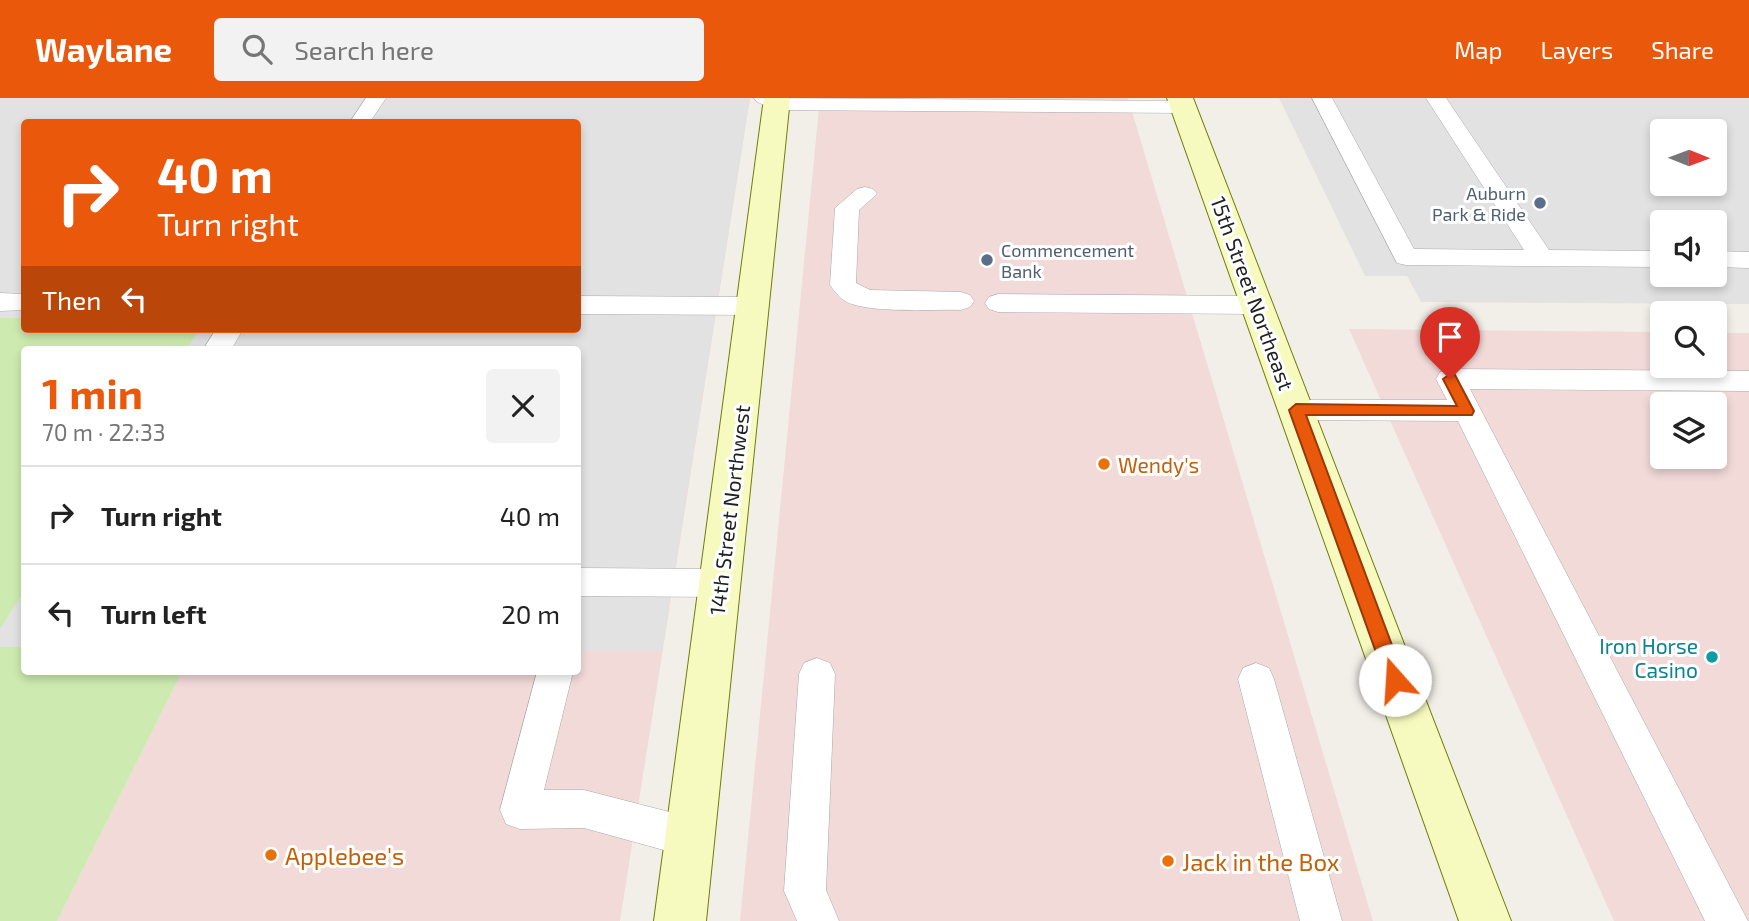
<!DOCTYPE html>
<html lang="en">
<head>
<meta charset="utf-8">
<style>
  :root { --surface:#fff; --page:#f2f2f2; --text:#222; --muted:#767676; --line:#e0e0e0; --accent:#ea580c }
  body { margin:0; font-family:"Exo 2",sans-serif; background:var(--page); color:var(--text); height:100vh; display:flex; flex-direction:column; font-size:26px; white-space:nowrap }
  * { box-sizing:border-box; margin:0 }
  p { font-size:23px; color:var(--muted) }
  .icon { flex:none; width:38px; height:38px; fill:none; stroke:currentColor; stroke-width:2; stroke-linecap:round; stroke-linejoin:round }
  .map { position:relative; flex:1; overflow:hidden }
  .sheet { position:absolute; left:21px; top:248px; width:560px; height:329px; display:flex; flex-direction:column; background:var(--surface); border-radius:7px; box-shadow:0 4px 10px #0003 }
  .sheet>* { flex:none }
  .top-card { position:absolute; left:21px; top:21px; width:560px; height:214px; border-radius:7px; box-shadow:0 4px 10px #0003; background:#ea580c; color:#fff; overflow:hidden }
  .needle { width:46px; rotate:91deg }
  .buttons { position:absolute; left:1650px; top:21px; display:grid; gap:14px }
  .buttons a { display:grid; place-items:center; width:77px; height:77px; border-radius:7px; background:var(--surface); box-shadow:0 4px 10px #0003; font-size:35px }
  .pin { position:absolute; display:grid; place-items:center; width:60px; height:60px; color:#fff; margin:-72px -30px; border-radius:50% 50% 50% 0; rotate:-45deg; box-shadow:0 0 7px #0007 }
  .pin .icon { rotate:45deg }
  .me { position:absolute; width:77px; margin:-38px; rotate:341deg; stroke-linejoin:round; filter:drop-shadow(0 0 5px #0008) }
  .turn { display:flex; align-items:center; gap:24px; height:147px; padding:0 21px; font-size:32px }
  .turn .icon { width:91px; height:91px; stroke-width:2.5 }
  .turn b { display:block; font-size:49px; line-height:60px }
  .then { display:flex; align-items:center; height:66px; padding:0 21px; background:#0003; gap:14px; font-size:26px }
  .round { display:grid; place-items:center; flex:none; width:74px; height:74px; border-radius:7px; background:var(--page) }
  .overview { display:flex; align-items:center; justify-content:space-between; height:119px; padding:0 21px }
  h1 { font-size:42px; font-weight:700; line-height:52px; color:var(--accent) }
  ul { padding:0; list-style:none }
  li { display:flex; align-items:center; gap:21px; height:98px; padding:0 21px; border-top:2px solid var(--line) }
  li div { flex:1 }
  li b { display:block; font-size:26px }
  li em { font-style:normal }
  header { display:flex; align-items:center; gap:42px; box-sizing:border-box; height:98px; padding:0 35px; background:var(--accent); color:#fff }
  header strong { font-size:33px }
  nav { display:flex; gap:38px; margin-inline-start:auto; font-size:24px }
  .search { width:490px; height:63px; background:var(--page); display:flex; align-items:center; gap:18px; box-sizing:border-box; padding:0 24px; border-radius:7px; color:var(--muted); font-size:26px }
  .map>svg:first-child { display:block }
  .commercial { fill:#f2dad9; fill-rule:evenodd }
  .grass { fill:#cdebb0 }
  .parking { fill:#e2e2e2; fill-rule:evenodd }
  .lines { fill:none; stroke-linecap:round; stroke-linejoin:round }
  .lane-casing { stroke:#a9a9a9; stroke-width:1 }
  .secondary-casing { stroke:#707d05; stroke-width:2 }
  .lane { fill:#fff; fill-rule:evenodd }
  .secondary { fill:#f7fabf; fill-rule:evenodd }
  .route { fill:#ea580c; stroke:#983908; stroke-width:2 }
  .service-dot { fill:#5c6f8a; stroke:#fff; stroke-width:2.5 }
  .food-dot { fill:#e8710a; stroke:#fff; stroke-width:2.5 }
  .culture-dot { fill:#0f9aa8; stroke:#fff; stroke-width:2.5 }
  .labels { text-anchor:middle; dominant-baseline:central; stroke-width:6; stroke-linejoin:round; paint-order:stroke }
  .far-service-label { font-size:18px; fill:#4e5e75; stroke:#fff; text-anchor:end }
  .street-label { font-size:21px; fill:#222; stroke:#fff }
  .food-label { font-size:21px; fill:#c56008; stroke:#fff; text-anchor:start }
  .culture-label { font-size:21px; fill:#0d838f; stroke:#fff; text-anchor:end }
  .near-food-label { font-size:24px; fill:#c56008; stroke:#fff; text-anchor:start }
</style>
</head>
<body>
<header>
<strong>Waylane</strong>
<div class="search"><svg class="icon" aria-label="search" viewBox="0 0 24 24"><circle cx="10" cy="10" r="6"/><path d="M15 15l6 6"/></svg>Search here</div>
<nav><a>Map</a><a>Layers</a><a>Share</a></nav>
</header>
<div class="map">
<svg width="1749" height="823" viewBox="0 0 1749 823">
  <rect width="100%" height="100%" fill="#f2efe9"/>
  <!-- commercial -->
  <g class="commercial">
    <path d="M0 0H750L620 823H57L182 574H578V252H186L200 231H578V24H24V220H0Z"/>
    <path d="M820 0H1128L1373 823H740Z"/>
    <path d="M1349 231 1662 234V268H1715V235H1749V823H1614ZM1662 306H1715V359H1662Z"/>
  </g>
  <!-- grass -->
  <g class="grass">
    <path d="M0 220H24V231H200L186 252H24V494L0 531Z"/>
    <path d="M0 549H24V574H182L57 823H0Z"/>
  </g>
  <!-- parking -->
  <g class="parking">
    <path d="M0 0H750L662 553H578V252H186L200 231H578V24H24V220H0Z"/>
    <path d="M1279 0H1749V206L1421 204 1407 178H1365ZM1662 33H1715V86H1662ZM1662 124H1715V177H1662Z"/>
    <path d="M24 494V549H0V531Z"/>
  </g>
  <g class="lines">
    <!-- lane casing -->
    <g class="lane-casing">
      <g id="lane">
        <path d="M366 0H386L370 24H350Z"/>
        <path d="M754 0 1184 3 1191 5 1195 9 1191 13 1184 15 776 12 757 4Z"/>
        <path d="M1312 0H1332L1414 151 1524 152 1426 0H1446L1549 152 1662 153V169L1406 167 1397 165Z"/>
        <path d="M865 89 873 91 877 96 859 112 856 185 870 192 961 194 970 197 974 203 970 209 961 212C933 211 868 216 845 203 839 199 834 193 830 187L835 110 857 91Z"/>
        <path d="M1715 153 1749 154V170L1715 169Z"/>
        <path d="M0 195 24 196V212L0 213Z"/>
        <path d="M998 196 1257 198 1266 201 1270 207 1266 213 1257 216 998 214 989 211 985 205 989 199Z"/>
        <path d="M578 198 753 199 762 202 766 208 762 214 753 217 578 216Z"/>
        <path d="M216 231H243L231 252H203Z"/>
        <path d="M1450 271 1749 273V293L1470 291 1748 823H1705L1458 323 1296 322 1286 319 1282 312 1286 305 1296 302H1447L1436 281 1440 274Z"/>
        <path d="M578 470 721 471 733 475 738 485 733 495 721 499 578 498Z"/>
        <path d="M817 560 830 565 835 576 826 792 839 823H797L784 793 799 576 804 565Z"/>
        <path d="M1256 565 1269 570 1274 581 1342 823H1300L1238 581 1243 570Z"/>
        <path d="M537 574H573L544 692H584L689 719 703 725 709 739 703 753 689 759 584 730 520 731 506 726 500 712Z"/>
      </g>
    </g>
    <!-- secondary casing -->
    <g class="secondary-casing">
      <g id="secondary">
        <path d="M764 0H790L706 823H654Z"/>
        <path d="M1167 0H1193L1511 823H1459Z"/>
      </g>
    </g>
    <!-- lane -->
    <use href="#lane" class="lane"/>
    <!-- secondary -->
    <use href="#secondary" class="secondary"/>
  </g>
  <!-- route -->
  <path class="route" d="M1450 276 1455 277 1474 313 1472 317H1306L1405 582 1402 588 1395 590 1389 588 1386 582 1289 312 1296 306 1457 308 1443 281Z"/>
  <!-- markers -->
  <g class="service-dot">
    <circle cx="1540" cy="105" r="7"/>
    <circle cx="987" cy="162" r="7"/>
  </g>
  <g class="food-dot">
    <circle cx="1104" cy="366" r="7"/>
    <circle cx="271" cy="757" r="7"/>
    <circle cx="1168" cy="763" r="7"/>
  </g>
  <circle class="culture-dot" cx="1712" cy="559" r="7"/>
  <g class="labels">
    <!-- far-service labels -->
    <g class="far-service-label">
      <text x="1526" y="95">Auburn<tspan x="1526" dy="21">Park &amp; Ride</tspan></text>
      <text x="1001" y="152" text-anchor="start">Commencement<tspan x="1001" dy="21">Bank</tspan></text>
    </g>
    <!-- street labels -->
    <g class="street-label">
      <text transform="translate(1253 195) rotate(70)">15th Street Northeast</text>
      <text transform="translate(729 412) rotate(-83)">14th Street Northwest</text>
    </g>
    <!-- food labels -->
    <g class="food-label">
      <text x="1118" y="366">Wendy's</text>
    </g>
    <!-- culture labels -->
    <g class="culture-label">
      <text x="1698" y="547">Iron Horse<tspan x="1698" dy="24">Casino</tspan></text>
    </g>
    <!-- near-food labels -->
    <g class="near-food-label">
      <text x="285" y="757">Applebee's</text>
      <text x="1182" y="763">Jack in the Box</text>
    </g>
  </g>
</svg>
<div class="buttons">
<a><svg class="needle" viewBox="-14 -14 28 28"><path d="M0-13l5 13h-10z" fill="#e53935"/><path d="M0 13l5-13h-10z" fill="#767676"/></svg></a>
<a><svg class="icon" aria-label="sound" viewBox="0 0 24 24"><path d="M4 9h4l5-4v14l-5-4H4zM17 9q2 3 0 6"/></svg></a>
<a><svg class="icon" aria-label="search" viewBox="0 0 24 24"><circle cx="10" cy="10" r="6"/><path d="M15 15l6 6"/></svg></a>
<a><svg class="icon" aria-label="layers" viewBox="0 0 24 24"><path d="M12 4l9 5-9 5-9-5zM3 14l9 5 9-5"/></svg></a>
</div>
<div class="pin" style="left:1450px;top:281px;background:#d93025"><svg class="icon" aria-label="arrive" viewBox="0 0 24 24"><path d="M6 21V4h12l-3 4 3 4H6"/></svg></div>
<svg class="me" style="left:1395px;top:582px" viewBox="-20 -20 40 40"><circle r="19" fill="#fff"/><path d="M0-13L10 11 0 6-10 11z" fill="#ea580c"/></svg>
<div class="top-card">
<div class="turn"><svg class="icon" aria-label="right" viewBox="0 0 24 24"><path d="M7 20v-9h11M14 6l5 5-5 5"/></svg><div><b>40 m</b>Turn right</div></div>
<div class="then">Then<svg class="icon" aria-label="left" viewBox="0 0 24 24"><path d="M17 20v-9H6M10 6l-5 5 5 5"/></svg></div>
</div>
<section class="sheet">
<div class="overview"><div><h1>1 min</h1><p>70 m · 22:33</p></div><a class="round"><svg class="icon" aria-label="close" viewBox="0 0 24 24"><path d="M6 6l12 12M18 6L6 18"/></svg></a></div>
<ul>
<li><svg class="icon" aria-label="right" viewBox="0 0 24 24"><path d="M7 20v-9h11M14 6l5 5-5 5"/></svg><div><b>Turn right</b></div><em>40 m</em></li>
<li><svg class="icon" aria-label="left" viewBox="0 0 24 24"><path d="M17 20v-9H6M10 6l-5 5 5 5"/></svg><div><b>Turn left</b></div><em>20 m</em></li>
</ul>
</section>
</div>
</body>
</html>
